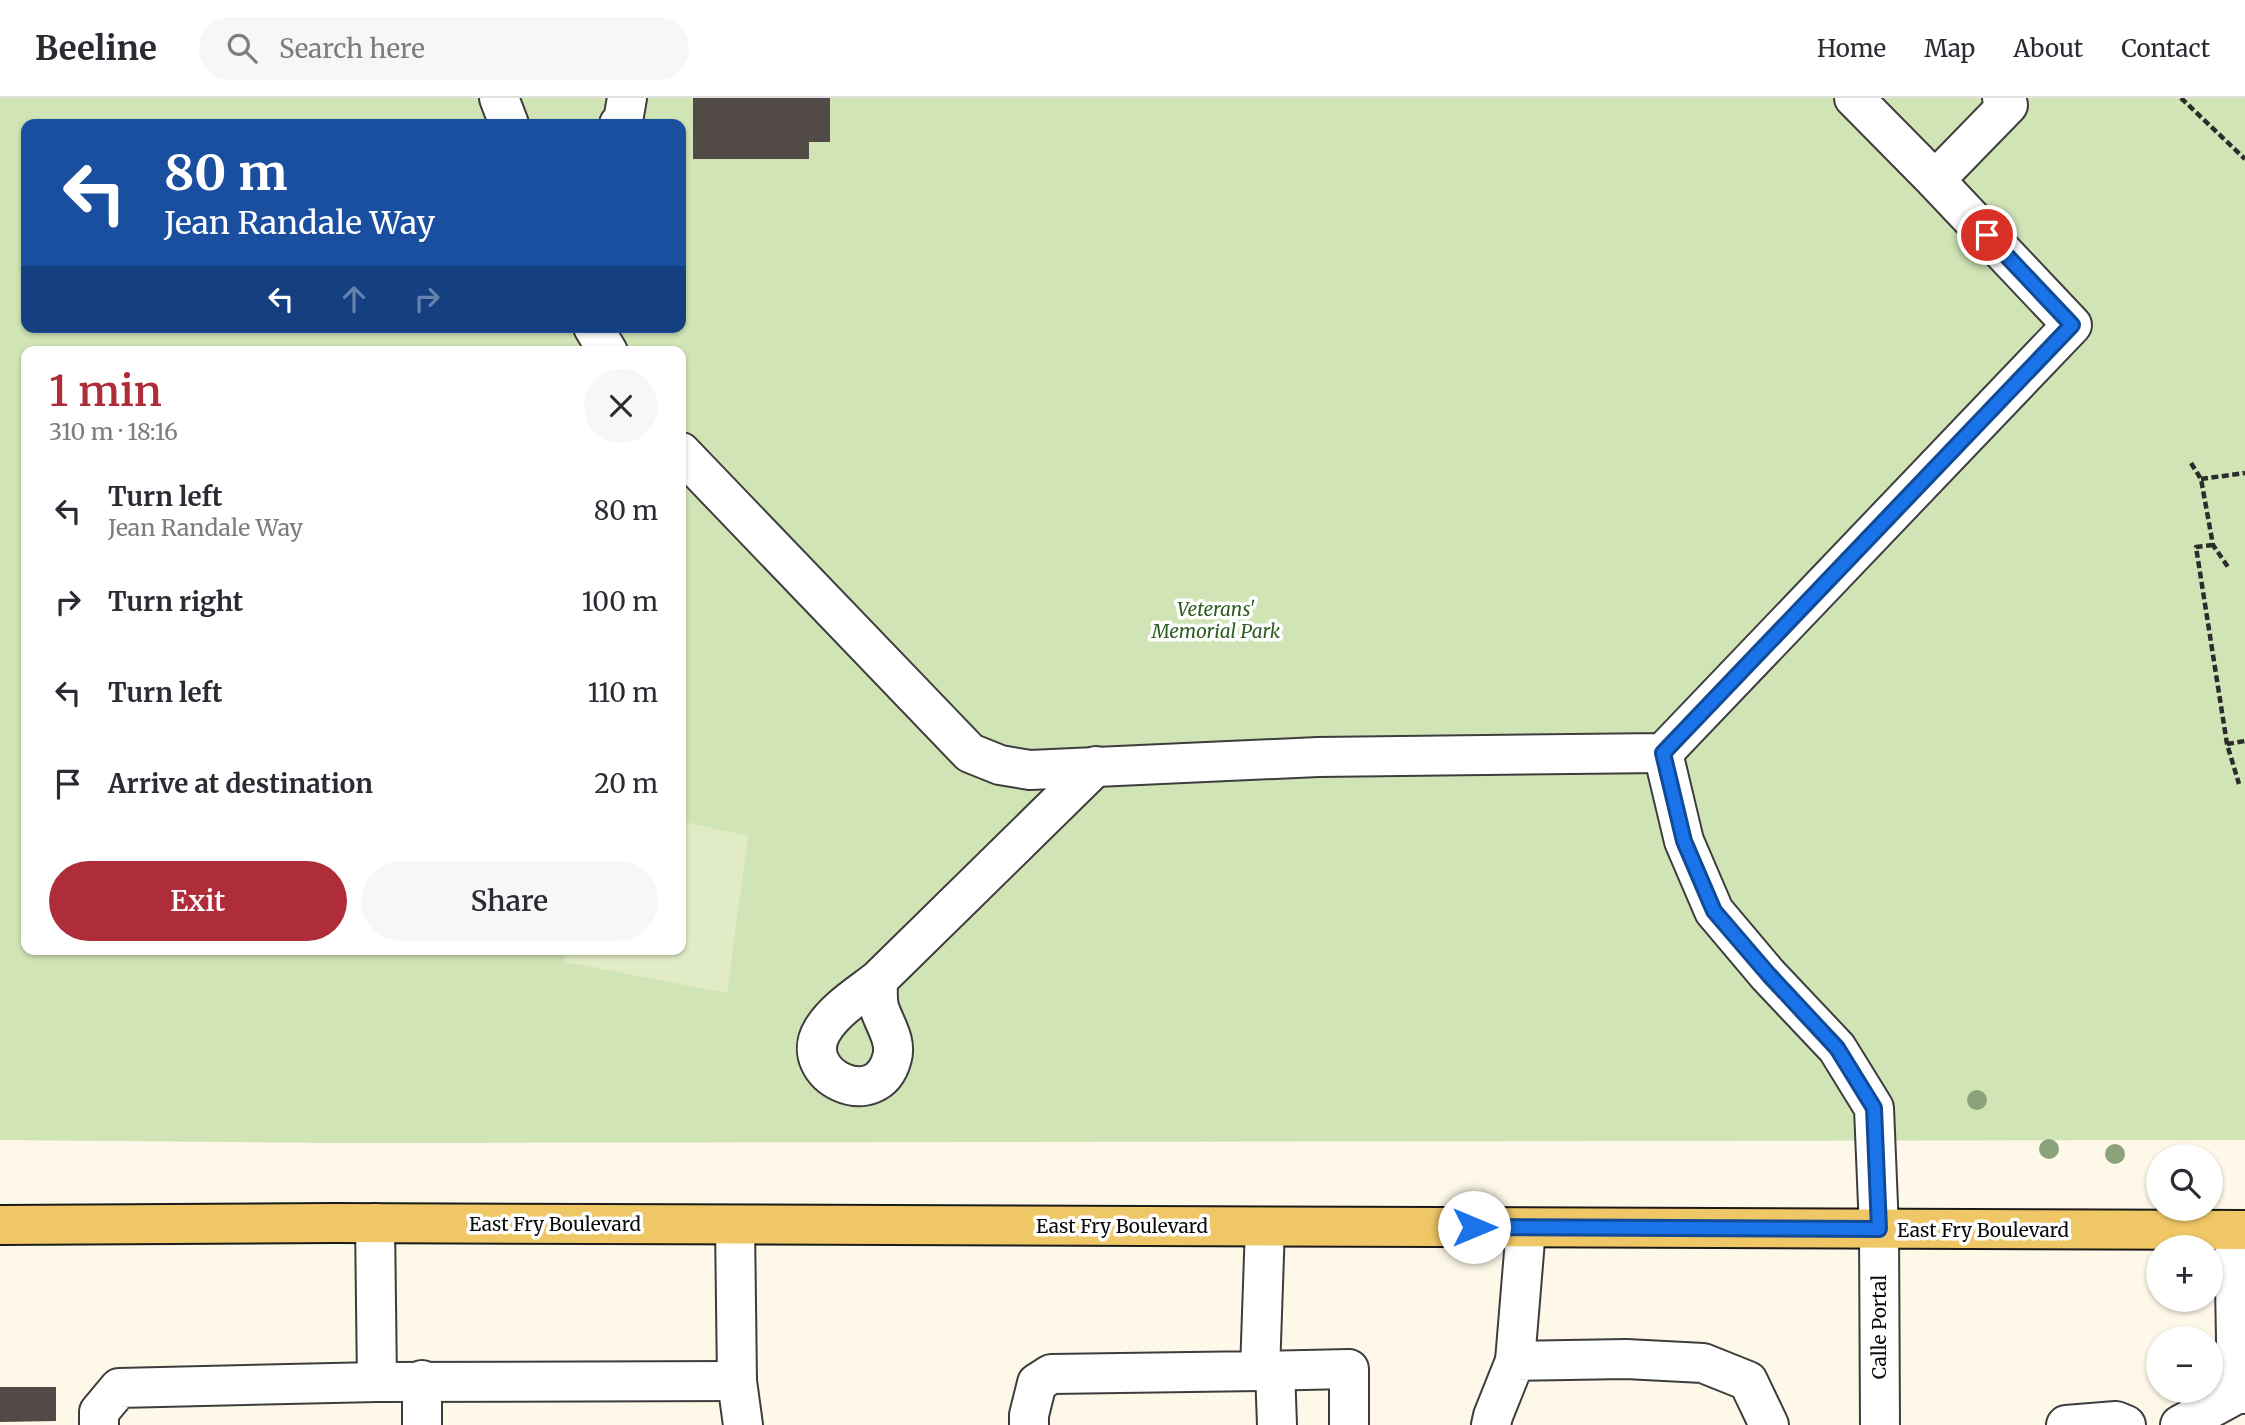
<!DOCTYPE html>
<html lang="en">
<head>
<meta charset="utf-8">
<style>
  :root { --surface:#fff; --page:#f7f7f7; --text:#2b2b33; --muted:#7c7c81; --line:#e1e1e2; --accent:#af2c39 }
  body { margin:0; font-family:Merriweather,serif; background:var(--page); color:var(--text); height:100vh; display:flex; flex-direction:column; font-size:26px; white-space:nowrap }
  * { box-sizing:border-box; margin:0 }
  p { font-size:23px; color:var(--muted) }
  .icon { flex:none; width:38px; height:38px; fill:none; stroke:currentColor; stroke-width:2; stroke-linecap:round; stroke-linejoin:round }
  .map { position:relative; flex:1; overflow:hidden }
  .details { position:absolute; left:21px; top:248px; width:665px; height:609px; display:flex; flex-direction:column; background:var(--surface); border-radius:14px; box-shadow:0 2px 5px #0004 }
  .details>* { flex:none }
  .banner { position:absolute; left:21px; top:21px; width:665px; height:214px; border-radius:14px; box-shadow:0 2px 5px #0004; background:#1a4fa0; color:#fff; overflow:hidden }
  .tools { position:absolute; left:2146px; top:1046px; display:grid; gap:14px }
  .tools a { display:grid; place-items:center; width:77px; height:77px; border-radius:50%; background:var(--surface); box-shadow:0 2px 5px #0004; font-size:35px }
  .pin { position:absolute; display:grid; place-items:center; width:60px; height:60px; color:#fff; margin:-30px; border:4px solid #fff; border-radius:50%; box-shadow:0 2px 7px #0007 }
  .me { position:absolute; width:77px; margin:-38px; rotate:90deg; stroke-linejoin:round; filter:drop-shadow(0 0 5px #0008) }
  .turn { display:flex; align-items:center; gap:24px; height:147px; padding:0 28px; font-size:32px }
  .turn .icon { width:91px; height:91px; stroke-width:2.5 }
  .turn b { display:block; font-size:49px; line-height:60px }
  .lanes { display:flex; align-items:center; height:66px; padding:0 28px; background:#0003; justify-content:center; gap:35px; direction:ltr }
  .lanes .off { opacity:.35 }
  .round { display:grid; place-items:center; flex:none; width:74px; height:74px; border-radius:37px; background:var(--page) }
  .head { display:flex; align-items:center; justify-content:space-between; height:119px; padding:0 28px }
  h1 { font-size:42px; font-weight:600; line-height:52px; color:var(--accent) }
  .cta { display:flex; gap:14px; margin-top:auto; padding:14px 28px }
  .cta a { flex:1; height:80px; border-radius:42px; background:var(--accent); color:#fff; font-size:28px; font-weight:600; line-height:80px; text-align:center }
  .cta a+a { background:var(--page); color:var(--text) }
  ul { padding:0; list-style:none }
  li { display:flex; align-items:center; gap:21px; height:91px; padding:0 28px }
  li div { flex:1 }
  li b { display:block; font-size:26px }
  li em { font-style:normal }
  header { display:flex; align-items:center; gap:42px; box-sizing:border-box; height:98px; padding:0 35px; background:var(--surface); border-bottom:2px solid var(--line) }
  header strong { font-size:33px }
  nav { display:flex; gap:38px; margin-inline-start:auto; font-size:24px }
  .search { width:490px; height:63px; background:var(--page); display:flex; align-items:center; gap:18px; box-sizing:border-box; padding:0 24px; border-radius:38px; color:var(--muted); font-size:26px }
  .map>svg:first-child { display:block }
  .green { fill:#d0e4b5; fill-rule:evenodd }
  .pitch { fill:#e1ecc6 }
  .building { fill:#514a47 }
  .lines { fill:none; stroke-linecap:round; stroke-linejoin:round }
  .minor-casing { stroke:#3d3d3d; stroke-width:42 }
  .major-casing { stroke:#1b1b1b; stroke-width:42 }
  .path { stroke:#2c2c2c; stroke-width:4.5; stroke-dasharray:7 3.5; stroke-linecap:butt }
  .minor { stroke:#fff; stroke-width:38 }
  .major { stroke:#efc766; stroke-width:38 }
  .tree { fill:#8ca27a }
  .route-casing { stroke:#114b97; stroke-width:18 }
  .route { stroke:#1a73e8; stroke-width:12 }
  .labels { text-anchor:middle; dominant-baseline:central; stroke-width:7; stroke-linejoin:round; paint-order:stroke }
  .park-label { font-size:19px; font-style:italic; fill:#2f5c20; stroke:#fff }
  .street-label { font-size:19px; fill:#0a0a0a; stroke:#fff }
</style>
</head>
<body>
<header>
<strong>Beeline</strong>
<div class="search"><svg class="icon" aria-label="search" viewBox="0 0 24 24"><circle cx="10" cy="10" r="6"/><path d="M15 15l6 6"/></svg>Search here</div>
<nav><a>Home</a><a>Map</a><a>About</a><a>Contact</a></nav>
</header>
<div class="map">
<svg width="2245" height="1327" viewBox="0 0 2245 1327">
  <rect width="100%" height="100%" fill="#fef8e8"/>
  <!-- green -->
  <path class="green" d="M0 0H2245V1042L336 1045 0 1042ZM26 26H681V229H26ZM26 254H681V852H26Z"/>
  <!-- pitch -->
  <path class="pitch" d="M681 723 748 738 727 895 564 864 566 852H681Z"/>
  <!-- building -->
  <g class="building">
    <path d="M693 0H830V44H809V61H693Z"/>
    <path d="M0 1289H56V1323L0 1324Z"/>
  </g>
  <g class="lines">
    <!-- minor casing -->
    <g class="minor-casing">
      <g id="minor">
        <path d="M499 0 509 26"/>
        <path d="M1854 0 1935 82 2008 7 2002 0"/>
        <path d="M619 26 623 23 627 0"/>
        <path d="M593 229 608 254"/>
        <path d="M681 354 970 655 1000 667 1030 672 1318 659 1663 655 2072 227 1935 82"/>
        <path d="M1663 655 1684 743 1714 813 1768 877 1837 950 1874 1010 1879 1131 1880 1327"/>
        <path d="M878 882C878 891 877 900 879 909 884 926 897 942 892 960 877 1017 796 977 822 933 834 912 859 897 878 882L1096 668"/>
        <path d="M375 1125 377 1284 737 1283"/>
        <path d="M735 1127 737 1283 743 1327"/>
        <path d="M2234 1132 2237 1296"/>
        <path d="M1515 1263 1526 1130"/>
        <path d="M1275 1272 1277 1327"/>
        <path d="M1260 1273 1349 1271V1327"/>
        <path d="M422 1282V1327"/>
        <path d="M99 1327V1314L119 1290 377 1284"/>
        <path d="M1029 1327V1317L1037 1285 1051 1276 1260 1273 1265 1129"/>
        <path d="M1491 1327 1493 1318 1515 1263 1626 1261 1703 1265 1748 1283 1769 1327"/>
        <path d="M2066 1327 2116 1323 2126 1327"/>
        <path d="M2180 1327 2237 1296H2245"/>
      </g>
    </g>
    <!-- major casing -->
    <g class="major-casing">
      <path id="major" d="M0 1127 333 1125 2245 1132"/>
    </g>
    <!-- path -->
    <g class="path">
      <path d="M2181 0 2245 61"/>
      <path d="M2191 365 2201 381 2213 447 2228 469"/>
      <path d="M2201 381 2245 375"/>
      <path d="M2213 447 2196 449 2227 646 2239 686"/>
      <path d="M2227 646 2245 643"/>
    </g>
    <!-- minor -->
    <use href="#minor" class="minor"/>
    <!-- major -->
    <use href="#major" class="major"/>
  </g>
  <!-- trees -->
  <g class="tree">
    <circle cx="1977" cy="1002" r="10"/>
    <circle cx="2049" cy="1051" r="10"/>
    <circle cx="2115" cy="1056" r="10"/>
  </g>
  <g class="lines">
    <!-- route casing -->
    <g class="route-casing">
      <path id="route" d="M1474 1129 1879 1131 1874 1010 1837 950 1769 877 1714 813 1684 743 1663 655 2072 227 1987 137"/>
    </g>
    <!-- route -->
    <use href="#route" class="route"/>
  </g>
  <g class="labels">
    <!-- park labels -->
    <g class="park-label">
      <text x="1216" y="511">Veterans'<tspan x="1216" dy="22">Memorial Park</tspan></text>
    </g>
    <!-- street labels -->
    <g class="street-label">
      <text x="555" y="1126">East Fry Boulevard</text>
      <text x="1122" y="1128">East Fry Boulevard</text>
      <text x="1983" y="1132">East Fry Boulevard</text>
      <text transform="translate(1879 1229) rotate(-90)">Calle Portal</text>
    </g>
  </g>
</svg>
<div class="tools">
<a><svg class="icon" aria-label="search" viewBox="0 0 24 24"><circle cx="10" cy="10" r="6"/><path d="M15 15l6 6"/></svg></a>
<a>+</a>
<a>−</a>
</div>
<div class="pin" style="left:1987px;top:137px;background:#d93025"><svg class="icon" aria-label="arrive" viewBox="0 0 24 24"><path d="M6 21V4h12l-3 4 3 4H6"/></svg></div>
<svg class="me" style="left:1474px;top:1129px" viewBox="-20 -20 40 40"><circle r="19" fill="#fff"/><path d="M0-13L10 11 0 6-10 11z" fill="#1a73e8"/></svg>
<div class="banner">
<div class="turn"><svg class="icon" aria-label="left" viewBox="0 0 24 24"><path d="M17 20v-9H6M10 6l-5 5 5 5"/></svg><div><b>80 m</b>Jean Randale Way</div></div>
<div class="lanes"><svg class="icon" aria-label="left" viewBox="0 0 24 24"><path d="M17 20v-9H6M10 6l-5 5 5 5"/></svg><svg class="icon off" aria-label="ahead" viewBox="0 0 24 24"><path d="M12 20V5M6 11l6-6 6 6"/></svg><svg class="icon off" aria-label="right" viewBox="0 0 24 24"><path d="M7 20v-9h11M14 6l5 5-5 5"/></svg></div>
</div>
<section class="details">
<div class="head"><div><h1>1 min</h1><p>310 m · 18:16</p></div><a class="round"><svg class="icon" aria-label="close" viewBox="0 0 24 24"><path d="M6 6l12 12M18 6L6 18"/></svg></a></div>
<ul>
<li><svg class="icon" aria-label="left" viewBox="0 0 24 24"><path d="M17 20v-9H6M10 6l-5 5 5 5"/></svg><div><b>Turn left</b><p>Jean Randale Way</p></div><em>80 m</em></li>
<li><svg class="icon" aria-label="right" viewBox="0 0 24 24"><path d="M7 20v-9h11M14 6l5 5-5 5"/></svg><div><b>Turn right</b></div><em>100 m</em></li>
<li><svg class="icon" aria-label="left" viewBox="0 0 24 24"><path d="M17 20v-9H6M10 6l-5 5 5 5"/></svg><div><b>Turn left</b></div><em>110 m</em></li>
<li><svg class="icon" aria-label="arrive" viewBox="0 0 24 24"><path d="M6 21V4h12l-3 4 3 4H6"/></svg><div><b>Arrive at destination</b></div><em>20 m</em></li>
</ul>
<div class="cta"><a>Exit</a><a>Share</a></div>
</section>
</div>
</body>
</html>
